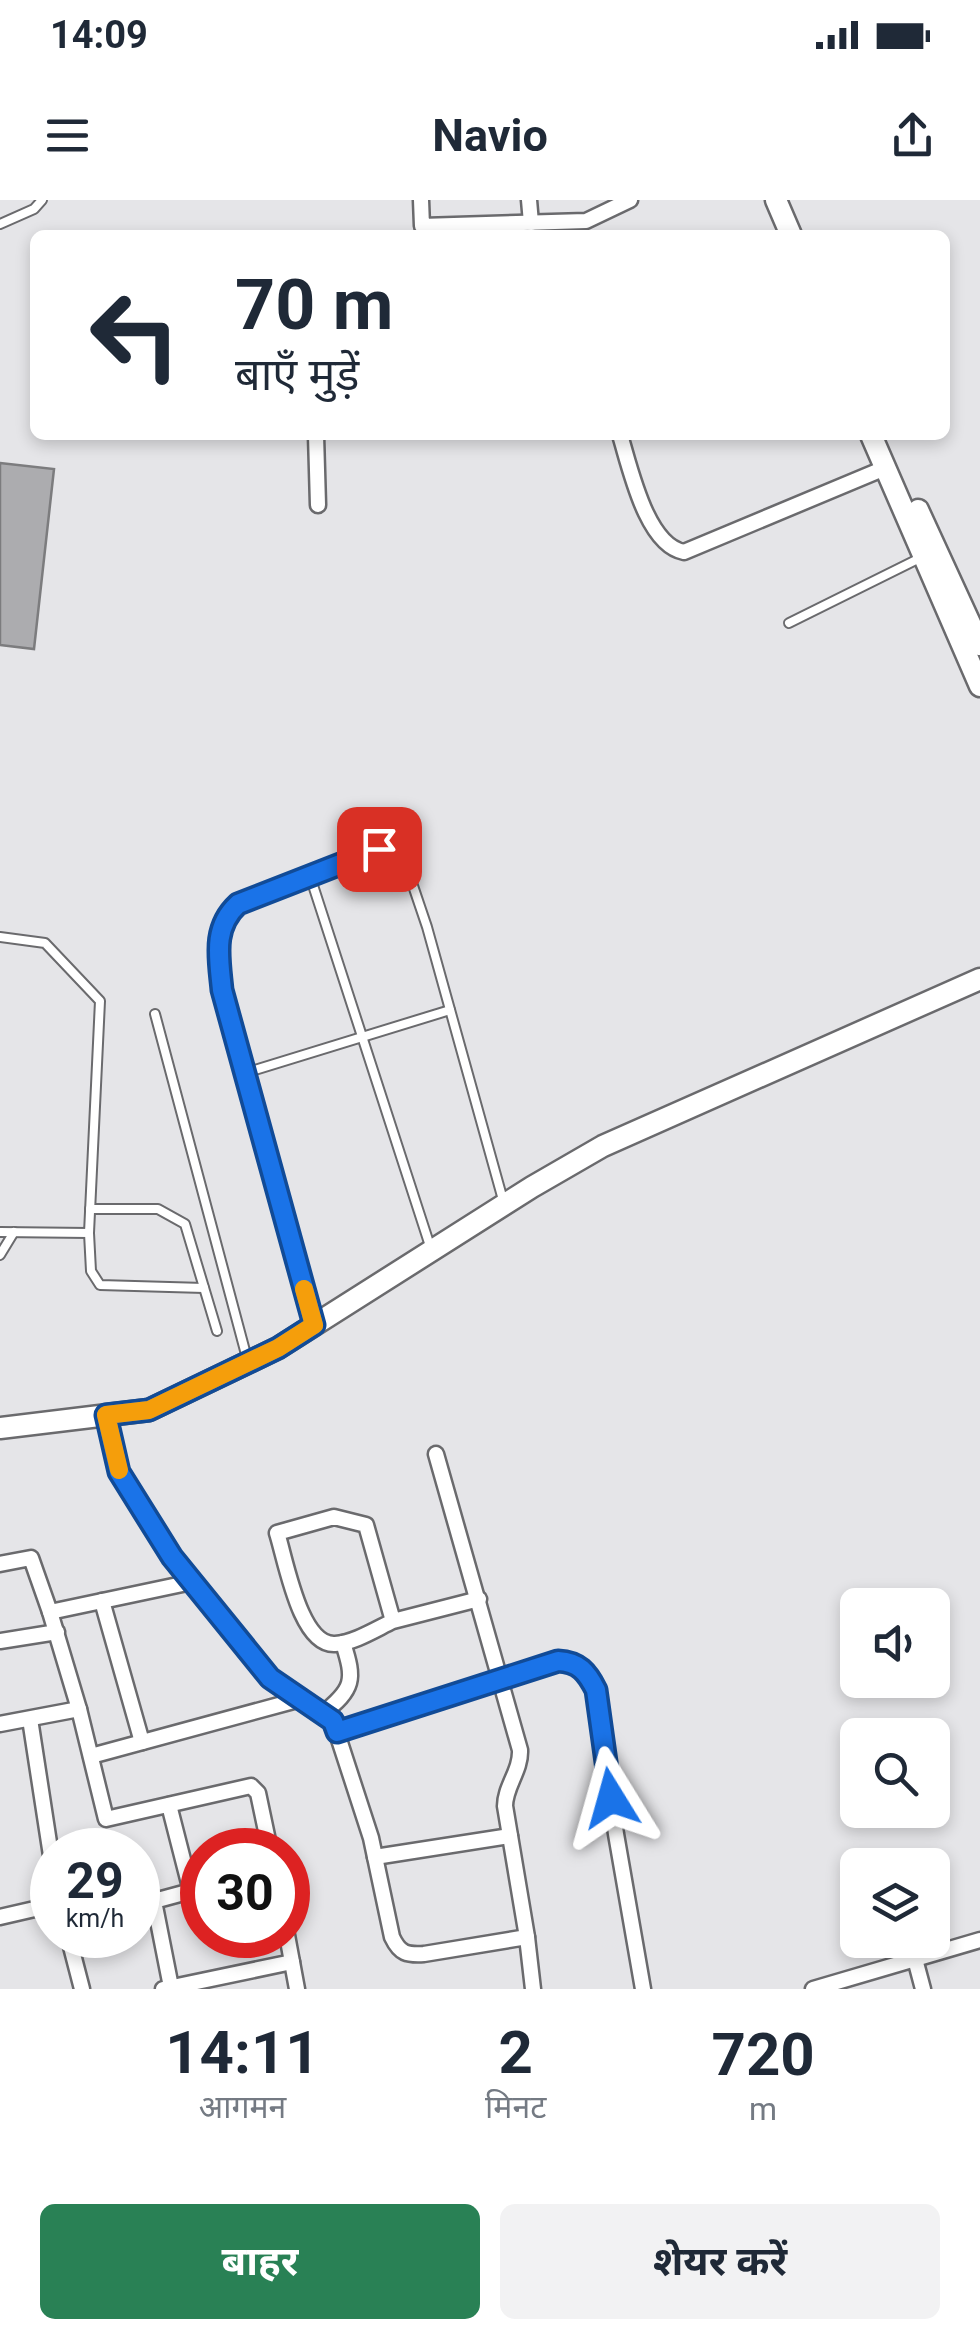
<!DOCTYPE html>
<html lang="hi">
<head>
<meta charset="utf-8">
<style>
  :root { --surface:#fff; --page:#f2f2f3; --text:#1f2937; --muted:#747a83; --accent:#298155 }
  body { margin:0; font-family:Roboto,"Noto Sans Devanagari",sans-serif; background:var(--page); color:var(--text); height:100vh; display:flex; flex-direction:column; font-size:38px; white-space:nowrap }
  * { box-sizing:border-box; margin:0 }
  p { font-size:32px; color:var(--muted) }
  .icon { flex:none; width:55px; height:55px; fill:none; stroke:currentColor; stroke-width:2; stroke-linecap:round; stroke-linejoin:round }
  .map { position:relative; height:1789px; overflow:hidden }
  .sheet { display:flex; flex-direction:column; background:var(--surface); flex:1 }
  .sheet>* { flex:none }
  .hud { position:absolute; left:30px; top:30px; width:920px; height:210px; border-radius:15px; box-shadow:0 5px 15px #0003; background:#fff; color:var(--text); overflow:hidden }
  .tools { position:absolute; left:840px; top:1388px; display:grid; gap:20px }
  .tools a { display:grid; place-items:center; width:110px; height:110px; border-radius:15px; background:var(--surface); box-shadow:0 5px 15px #0003; font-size:50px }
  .speed { position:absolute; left:30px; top:1628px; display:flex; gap:20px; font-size:50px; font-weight:700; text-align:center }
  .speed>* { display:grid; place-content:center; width:130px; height:130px; border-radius:50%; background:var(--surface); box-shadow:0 5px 15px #0003; line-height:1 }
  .speed small { font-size:25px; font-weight:400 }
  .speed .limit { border:15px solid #d22; background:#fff; color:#111 }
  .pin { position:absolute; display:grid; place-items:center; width:85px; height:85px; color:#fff; margin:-42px; border-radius:20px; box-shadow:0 5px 15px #0006 }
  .me { position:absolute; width:110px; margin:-55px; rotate:352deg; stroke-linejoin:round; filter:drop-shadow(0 0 8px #0008) }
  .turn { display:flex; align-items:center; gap:35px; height:210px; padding:0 40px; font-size:45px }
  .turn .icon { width:130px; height:130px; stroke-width:2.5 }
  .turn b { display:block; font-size:70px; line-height:85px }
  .eta { display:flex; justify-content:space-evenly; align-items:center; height:170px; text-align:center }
  .eta b { font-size:60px; font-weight:700; line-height:70px }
  .button { display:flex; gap:20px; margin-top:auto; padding:20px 40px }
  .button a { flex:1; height:115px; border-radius:15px; background:var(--accent); color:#fff; font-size:40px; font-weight:700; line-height:115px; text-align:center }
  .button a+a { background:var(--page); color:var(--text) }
  .status { display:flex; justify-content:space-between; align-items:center; height:70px; padding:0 50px; background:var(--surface); direction:ltr }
  .status svg { height:28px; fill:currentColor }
  header { display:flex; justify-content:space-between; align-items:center; height:130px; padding:0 40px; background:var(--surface); font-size:45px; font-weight:700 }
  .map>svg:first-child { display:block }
  .building { fill:#acacaf; stroke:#7c7c7e; stroke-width:2.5 }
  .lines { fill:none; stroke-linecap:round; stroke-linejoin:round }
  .lane-casing { stroke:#6a6a6d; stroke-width:12 }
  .street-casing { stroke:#6a6a6d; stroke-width:19 }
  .secondary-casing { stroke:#6a6a6d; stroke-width:25 }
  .lane { stroke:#fff; stroke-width:8 }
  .street { stroke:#fff; stroke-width:14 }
  .secondary { stroke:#fff; stroke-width:20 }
  .route-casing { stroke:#114b97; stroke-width:25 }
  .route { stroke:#1a73e8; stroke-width:18 }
  .slow { stroke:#f59e0b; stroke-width:18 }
</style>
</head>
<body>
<div class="status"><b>14:09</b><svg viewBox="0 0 49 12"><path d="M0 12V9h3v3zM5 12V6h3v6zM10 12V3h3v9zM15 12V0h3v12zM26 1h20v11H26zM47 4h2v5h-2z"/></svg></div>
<header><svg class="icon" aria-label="menu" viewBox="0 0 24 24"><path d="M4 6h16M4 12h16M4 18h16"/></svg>Navio<svg class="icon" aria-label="share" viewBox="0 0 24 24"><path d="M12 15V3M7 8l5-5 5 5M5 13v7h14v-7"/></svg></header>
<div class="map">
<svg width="980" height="1789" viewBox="0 0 980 1789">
  <rect width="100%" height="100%" fill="#e5e5e8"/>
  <!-- building -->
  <path class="building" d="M0 263 54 269 34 449 0 445Z"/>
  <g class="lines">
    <!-- lane casing -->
    <g class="lane-casing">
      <g id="lane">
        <path d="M0 24 34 9 42 0"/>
        <path d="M789 423 920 358"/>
        <path d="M310 676 430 1046"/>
        <path d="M0 737 45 743 100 801 89 1033 0 1032"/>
        <path d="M155 814 248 1162"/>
        <path d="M245 873 450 810"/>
        <path d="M90 1009H158L185 1024 217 1131"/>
        <path d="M89 1033 91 1071 100 1085 204 1088"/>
        <path d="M0 1055 14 1032"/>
        <path d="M313 1123 222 790C219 758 211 728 238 705L379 649 394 652 406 665 427 727 503 1000"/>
      </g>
    </g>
    <!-- street casing -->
    <g class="street-casing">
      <g id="street">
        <path d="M421 0 422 26 586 21 630 0"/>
        <path d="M529 0 531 23"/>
        <path d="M316 235 318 305"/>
        <path d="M620 235C630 267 646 345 684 352L885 268"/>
        <path d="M106 1215 119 1272 172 1357 270 1478 333 1521 371 1638 392 1737C400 1754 407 1755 424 1754L527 1737 533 1789"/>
        <path d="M436 1254 520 1550C521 1571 505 1586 505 1606L527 1737"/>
        <path d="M0 1364 31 1358 50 1412"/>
        <path d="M102 1401 142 1542"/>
        <path d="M393 1421C376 1429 354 1443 335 1444 300 1446 286 1361 277 1333L334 1317 366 1325 393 1421 479 1399"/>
        <path d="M0 1441 57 1432"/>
        <path d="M79 1509 106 1619 251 1586 258 1593 270 1650"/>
        <path d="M322 1514C354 1489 355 1480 343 1443"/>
        <path d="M30 1519 52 1662"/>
        <path d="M0 1524 79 1509 50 1412 192 1382"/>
        <path d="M337 1532 558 1461H570L580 1467 596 1490 616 1634 643 1789"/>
        <path d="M91 1556 301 1499"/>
        <path d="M169 1605 191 1691 154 1701 171 1787"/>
        <path d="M375 1657 510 1636"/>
        <path d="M138 1705 154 1701"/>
        <path d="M0 1717 52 1705"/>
        <path d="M68 1735 82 1789"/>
        <path d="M287 1735 297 1789"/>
        <path d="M915 1759 923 1789"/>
        <path d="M163 1789 292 1762"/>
        <path d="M813 1789 980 1740"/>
      </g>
    </g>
    <!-- secondary casing -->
    <g class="secondary-casing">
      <g id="secondary">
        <path d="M776 0 791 35"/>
        <path d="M871 235 980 486"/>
        <path d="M918 310 980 445"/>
        <path d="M0 1228 149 1210 278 1148 532 987 603 946 980 779"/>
      </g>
    </g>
    <!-- lane -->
    <use href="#lane" class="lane"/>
    <!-- street -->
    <use href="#street" class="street"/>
    <!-- secondary -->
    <use href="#secondary" class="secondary"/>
  </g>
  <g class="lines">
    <!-- route casing -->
    <g class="route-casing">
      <path id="route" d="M379 649 238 704C212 728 219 758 222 790L314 1125 278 1148 149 1210 106 1215 119 1272 172 1357 270 1478 333 1521 337 1532 558 1461C579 1462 587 1472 596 1490L611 1598"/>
    </g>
    <!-- route -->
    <use href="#route" class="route"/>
    <!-- slow -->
    <path class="slow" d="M119 1270 106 1215 149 1210 278 1148 314 1125 304 1089"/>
  </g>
</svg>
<div class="tools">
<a><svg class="icon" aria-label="sound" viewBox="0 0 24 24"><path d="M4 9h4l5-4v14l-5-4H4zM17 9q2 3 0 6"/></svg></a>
<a><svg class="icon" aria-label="search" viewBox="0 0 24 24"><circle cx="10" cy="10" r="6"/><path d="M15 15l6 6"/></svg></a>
<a><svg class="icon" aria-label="layers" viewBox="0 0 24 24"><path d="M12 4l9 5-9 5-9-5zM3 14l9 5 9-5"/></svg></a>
</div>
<div class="speed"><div>29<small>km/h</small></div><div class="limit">30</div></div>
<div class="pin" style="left:379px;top:649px;background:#d93025"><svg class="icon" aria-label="arrive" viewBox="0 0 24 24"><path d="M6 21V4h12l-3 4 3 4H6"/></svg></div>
<svg class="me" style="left:611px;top:1598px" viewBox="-20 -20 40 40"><path d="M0-17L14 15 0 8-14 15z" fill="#1a73e8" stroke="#fff" stroke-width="4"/></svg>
<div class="hud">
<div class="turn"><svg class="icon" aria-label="left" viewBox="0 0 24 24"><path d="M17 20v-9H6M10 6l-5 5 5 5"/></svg><div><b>70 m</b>बाएँ मुड़ें</div></div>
</div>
</div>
<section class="sheet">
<div class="eta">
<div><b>14:11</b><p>आगमन</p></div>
<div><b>2</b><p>मिनट</p></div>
<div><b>720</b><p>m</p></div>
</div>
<div class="button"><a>बाहर</a><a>शेयर करें</a></div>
</section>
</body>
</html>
